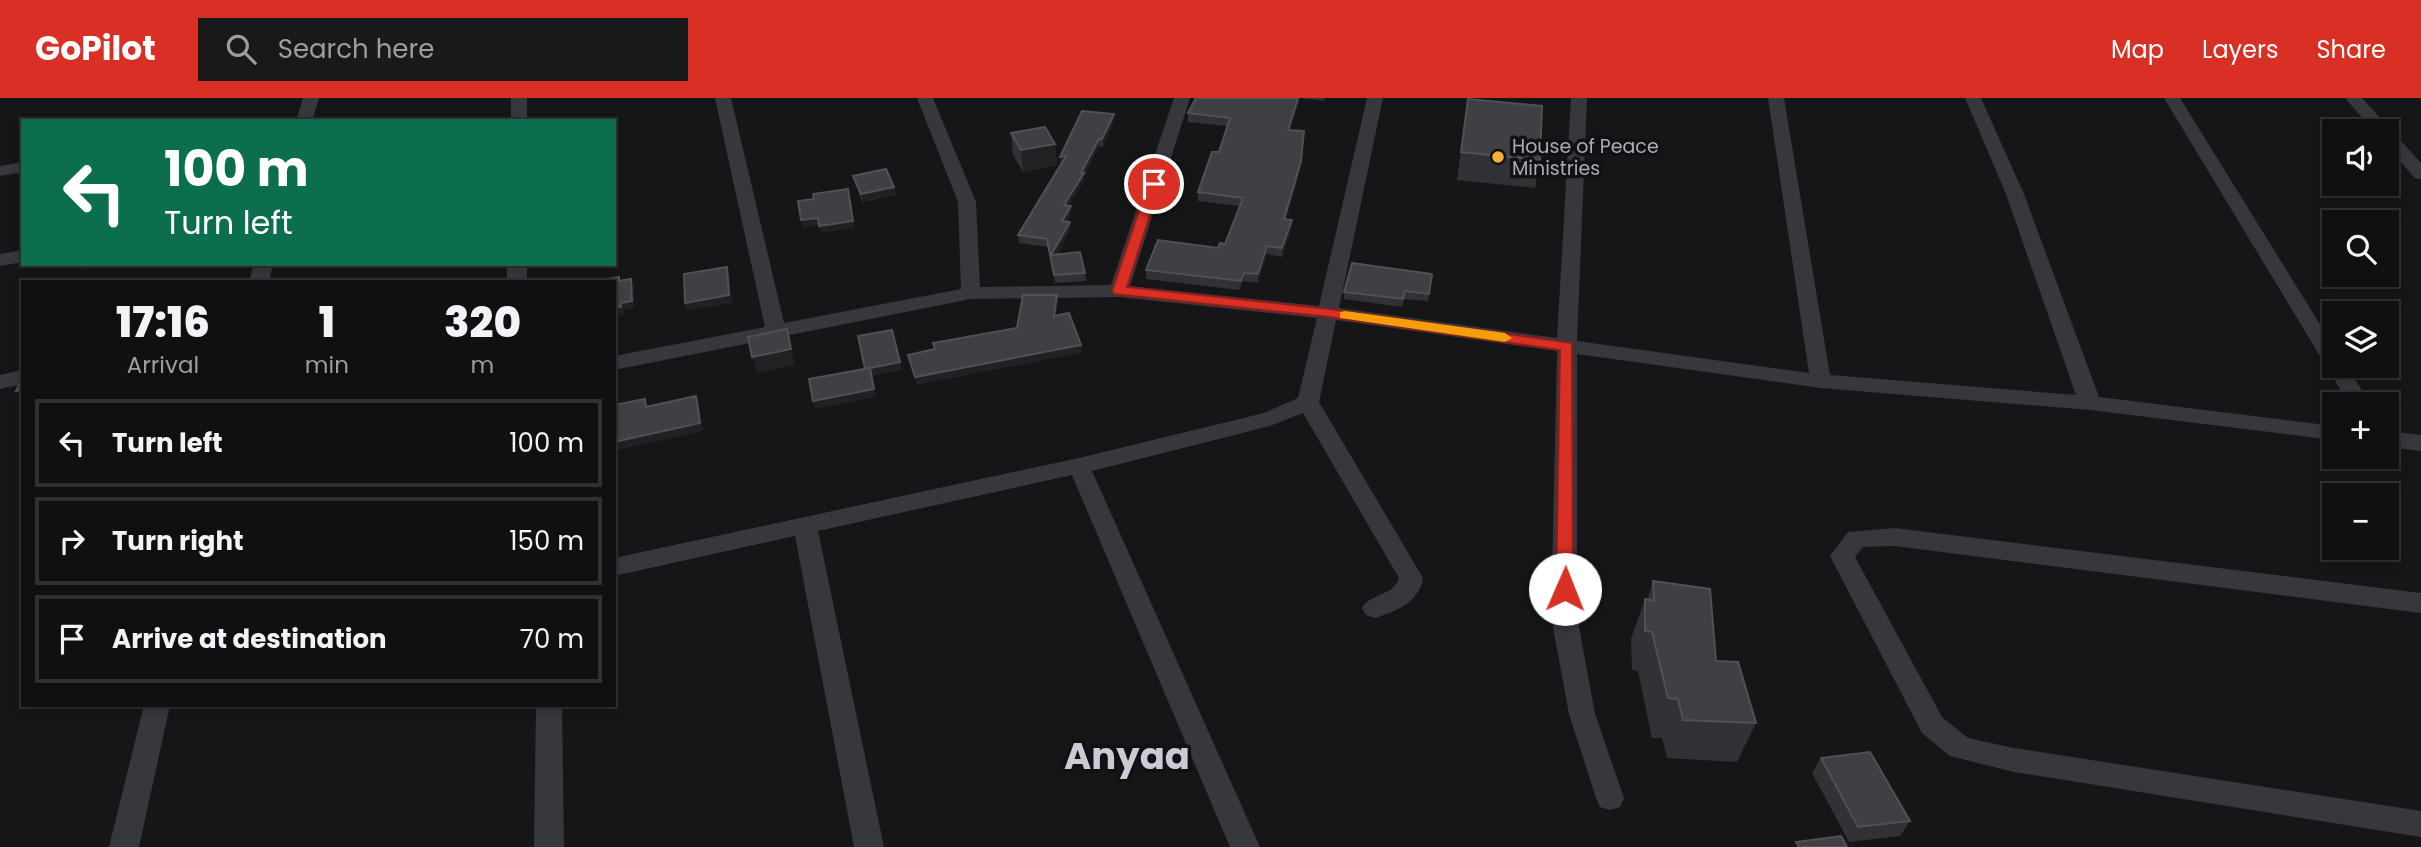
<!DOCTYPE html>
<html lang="en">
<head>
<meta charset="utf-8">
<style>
  :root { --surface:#101012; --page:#19191b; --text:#f1f3f6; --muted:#9c9d9f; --line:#303032; --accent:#d93025 }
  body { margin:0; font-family:Poppins,sans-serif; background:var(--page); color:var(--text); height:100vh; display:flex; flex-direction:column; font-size:26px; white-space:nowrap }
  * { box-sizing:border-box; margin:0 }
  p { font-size:23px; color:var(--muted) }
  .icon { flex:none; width:38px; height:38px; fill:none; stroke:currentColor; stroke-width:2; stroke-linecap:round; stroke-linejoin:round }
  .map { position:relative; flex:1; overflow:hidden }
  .details { position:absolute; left:21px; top:182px; width:595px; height:427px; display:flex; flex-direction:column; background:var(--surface); border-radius:0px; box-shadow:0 4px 10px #0003,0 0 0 2px var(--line) }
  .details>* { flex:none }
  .guide { position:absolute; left:21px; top:21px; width:595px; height:147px; border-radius:0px; box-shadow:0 4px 10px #0003,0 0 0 2px var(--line); background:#0b6e4f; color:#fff; overflow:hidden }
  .tools { position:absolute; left:2322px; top:21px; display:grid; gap:14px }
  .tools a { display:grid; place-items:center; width:77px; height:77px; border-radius:0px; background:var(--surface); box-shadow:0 4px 10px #0003,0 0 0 2px var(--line); font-size:35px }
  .pin { position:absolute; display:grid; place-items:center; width:60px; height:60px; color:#fff; margin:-30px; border:4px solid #fff; border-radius:50%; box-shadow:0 2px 7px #0007 }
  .me { position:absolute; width:77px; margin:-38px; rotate:1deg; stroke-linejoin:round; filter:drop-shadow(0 0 5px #0008) }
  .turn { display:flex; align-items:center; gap:24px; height:147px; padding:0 28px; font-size:32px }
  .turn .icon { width:91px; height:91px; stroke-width:2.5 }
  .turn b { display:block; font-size:49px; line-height:60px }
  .eta { display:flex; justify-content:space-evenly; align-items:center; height:119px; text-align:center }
  .eta b { font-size:42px; font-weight:800; line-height:49px }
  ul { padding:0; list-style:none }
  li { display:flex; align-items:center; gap:21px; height:88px; margin:0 14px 10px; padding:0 14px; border:4px solid var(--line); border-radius:0px }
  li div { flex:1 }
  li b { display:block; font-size:26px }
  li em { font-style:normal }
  header { display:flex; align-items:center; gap:42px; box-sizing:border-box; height:98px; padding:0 35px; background:var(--accent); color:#fff }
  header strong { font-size:33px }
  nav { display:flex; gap:38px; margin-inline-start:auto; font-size:24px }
  .search { width:490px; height:63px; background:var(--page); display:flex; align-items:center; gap:18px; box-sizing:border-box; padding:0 24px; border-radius:0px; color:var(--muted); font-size:26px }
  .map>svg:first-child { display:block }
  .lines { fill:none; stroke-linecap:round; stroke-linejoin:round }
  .street { fill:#37383d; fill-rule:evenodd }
  .wall { fill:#323236 }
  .shaded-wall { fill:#212124 }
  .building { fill:#3f3f44; stroke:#4f5156; stroke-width:2 }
  .route { fill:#d93025; stroke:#8d1f18; stroke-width:2 }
  .slow { fill:#f59e0b }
  .poi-dot { fill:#f2b134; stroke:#111113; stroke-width:2.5 }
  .labels { text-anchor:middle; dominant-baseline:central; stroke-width:7; stroke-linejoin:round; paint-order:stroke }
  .far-poi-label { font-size:19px; fill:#a8adb8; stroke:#111113; text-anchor:start }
  .near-district-label { font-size:37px; font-weight:bold; fill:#c9ccd4; stroke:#111113 }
</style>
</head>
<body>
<header>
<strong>GoPilot</strong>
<div class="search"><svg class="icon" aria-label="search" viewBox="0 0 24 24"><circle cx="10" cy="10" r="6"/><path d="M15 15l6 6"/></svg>Search here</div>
<nav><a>Map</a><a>Layers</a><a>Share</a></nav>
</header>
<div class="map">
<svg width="2421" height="749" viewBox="0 0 2421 749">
  <rect width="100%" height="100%" fill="#161618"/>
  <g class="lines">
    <!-- street -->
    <g class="street">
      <path d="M303 0H319L312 23H296Z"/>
      <rect x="511" y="0" width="16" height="23"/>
      <path d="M715 0H731L784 225 961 191 958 104 917 0H933L976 104 980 189 1111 187 1174 0H1190L1130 188 1319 208 1367 0H1383L1339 210 1557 240 1571 0H1587L1577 243 1809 275 1768 0H1784L1830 277 2076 297 2006 96 1965 0H1981L2024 96 2099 299 2334 328V342L2090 312 1821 290 1577 256V518L1595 616 1624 700 1620 709 1610 712 1600 709 1596 700 1569 616 1551 518 1557 253 1336 222 1319 304 1423 480C1419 505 1396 513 1375 520L1366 517 1362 510C1370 495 1394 498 1399 480L1303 315 1270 328 1092 373 1260 749H1230L1072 377 818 433 884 749H854L795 438 614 478V460L1079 360 1264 315 1298 300 1317 220 1119 199 971 201 614 272V258L765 229Z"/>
      <path d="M2164 0H2180L2334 249V268H2346L2371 306H2349Z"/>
      <path d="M2345 0H2362L2421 65V81L2415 80 2387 48V33H2374Z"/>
      <path d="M23 64V74L0 78V68Z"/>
      <path d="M23 152V164L0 168V156Z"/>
      <path d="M254 166H273L269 184H249Z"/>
      <rect x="507" y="166" width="20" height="18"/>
      <path d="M23 272V286L0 291V277Z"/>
      <path d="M2387 333 2421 337V353L2387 349Z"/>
      <path d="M1895 430 2421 495V515L1895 448 1863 449 1855 459 1942 619 1968 640 2014 650 2421 713V739L2014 674 1950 658 1922 635 1830 458 1848 434Z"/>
      <path d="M144 607H170L139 749H109Z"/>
      <path d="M536 607H562L564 749H534Z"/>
    </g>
  </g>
  <!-- wall -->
  <g class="wall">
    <path d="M1196 0H1325L1324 3 1300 0 1290 32 1303 41 1300 71 1286 122 1291 131 1282 159 1267 156 1258 185 1243 183 1240 192 1146 181V172L1218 150 1225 146 1240 108 1198 103V94L1219 54 1227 28 1188 24V15Z"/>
    <path d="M1468 1 1540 62 1535 90 1457 82Z"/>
    <path d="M1114 23 1103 49 1099 48 1084 78V83L1069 107 1071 115 1067 123 1070 132 1057 156 1085 175 1086 183 1055 185 1048 149 1019 145 1018 137Z"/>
    <path d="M1011 35 1055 46 1057 67 1023 74 1013 57Z"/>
    <path d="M853 78 894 89 896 97 862 104 855 85Z"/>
    <path d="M1432 176 1428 203 1404 201 1402 209 1344 201V194Z"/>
    <path d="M1653 483 1716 563 1756 625 1737 664 1667 660 1662 640H1652L1638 573 1632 572 1631 541 1645 501 1647 502Z"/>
    <path d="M1821 660 1910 723 1900 738 1849 744 1812 675Z"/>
  </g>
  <!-- shaded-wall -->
  <g class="shaded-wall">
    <path d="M1298 0H1300L1288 41V32Z"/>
    <path d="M1114 16V23L1103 49 1102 41Z"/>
    <path d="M1304 33 1300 71 1284 130V121Z"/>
    <path d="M1099 41V48L1084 78V83L1065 114 1064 107Z"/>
    <path d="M1055 46 1057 67 1023 74 1021 52Z"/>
    <path d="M1066 58 1060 67V59Z"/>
    <path d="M894 89 896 97 862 104 861 96Z"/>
    <path d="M848 91 855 130 821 135 819 128Z"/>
    <path d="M1071 108V115L1063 130 1062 123Z"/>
    <path d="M818 120 820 127 803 130 801 122Z"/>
    <path d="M1292 122 1291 131 1282 159V150Z"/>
    <path d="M1070 124V132L1052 165 1051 157Z"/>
    <path d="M1267 148V156L1258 185V176Z"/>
    <path d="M78 166H111L82 172Z"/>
    <path d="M727 169 729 176 732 205 687 213 685 205Z"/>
    <path d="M1244 175 1243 183 1240 192 1241 183Z"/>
    <path d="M631 181 634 189V210L624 212V217L614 218V210L621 205Z"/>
    <path d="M1057 197 1058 204 1055 226 1054 218Z"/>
    <path d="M787 231 795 267 757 275 752 259Z"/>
    <path d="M1081 247 1082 255 916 287 915 279Z"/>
    <path d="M900 264 902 272 871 278 876 299 815 311 813 303 865 271Z"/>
    <path d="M23 292V301L16 293Z"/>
    <path d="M696 298 699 306 703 333 615 353 614 344Z"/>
  </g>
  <!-- building -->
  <g class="building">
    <path d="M1196 0H1298L1288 32 1304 33 1301 63 1284 121 1292 122 1282 150 1267 148 1258 176 1244 175 1241 183 1146 172 1158 142 1218 150 1220 145 1225 146 1243 100 1198 94 1212 54H1219L1230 20 1188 15Z"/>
    <path d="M1468 1 1542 8 1540 62 1461 54Z"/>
    <path d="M1082 13 1114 16 1102 41H1099L1081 75H1084L1064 107 1071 108 1062 123 1070 124 1051 157 1080 154 1085 175 1054 177 1047 141 1018 137 1066 58 1060 59Z"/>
    <path d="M1045 29 1055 46 1021 52 1011 35Z"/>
    <path d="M886 71 894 89 861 96 853 78Z"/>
    <path d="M848 91 853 123 819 128 818 120 801 122 798 103 814 101 813 96Z"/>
    <path d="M1352 165 1432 176 1429 196 1405 193 1403 201 1344 194Z"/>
    <path d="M727 169 729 197 685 205 684 176Z"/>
    <path d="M619 179V183L631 181 632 203 621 205V209L614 210V184H592Z"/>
    <path d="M1023 197H1057L1054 218 1069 215 1081 247 915 279 908 257 935 251 933 245 1017 230Z"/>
    <path d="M787 231 791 251 752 259 748 239Z"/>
    <path d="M892 232 900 264 865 271 858 238Z"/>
    <path d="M870 270 874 291 813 303 809 281Z"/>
    <path d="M23 279V292L16 293Z"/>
    <path d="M696 298 700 325 614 344V307L645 301 646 309Z"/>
    <path d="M1653 483 1710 491 1716 563 1738 564 1756 625 1683 622 1678 601 1668 600 1652 534 1645 533V501L1654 503Z"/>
    <path d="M1870 654 1910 723 1858 729 1821 660Z"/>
    <path d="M1841 738 1847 749H1799L1796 744Z"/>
  </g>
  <!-- route -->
  <path class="route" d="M1154 83 1160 86 1127 189 1329 211 1572 245 1573 491 1571 496H1559L1556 491 1560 252 1329 219 1114 196 1112 193 1148 86Z"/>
  <!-- slow -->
  <path class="slow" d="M1345 213 1505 235 1512 240 1505 244 1340 220V214Z"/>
  <!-- markers -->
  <circle class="poi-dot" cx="1498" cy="59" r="7"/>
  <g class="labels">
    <!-- far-poi labels -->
    <g class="far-poi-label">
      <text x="1512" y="48">House of Peace<tspan x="1512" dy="22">Ministries</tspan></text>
    </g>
    <!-- near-district labels -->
    <g class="near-district-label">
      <text x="1127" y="658">Anyaa</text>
    </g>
  </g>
</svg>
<div class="tools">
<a><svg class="icon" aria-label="sound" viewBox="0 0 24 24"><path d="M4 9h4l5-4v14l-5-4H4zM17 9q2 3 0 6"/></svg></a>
<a><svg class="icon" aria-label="search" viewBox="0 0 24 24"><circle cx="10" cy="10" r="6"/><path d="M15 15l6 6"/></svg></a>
<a><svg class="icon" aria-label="layers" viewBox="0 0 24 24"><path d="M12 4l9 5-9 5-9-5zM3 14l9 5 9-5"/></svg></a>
<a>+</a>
<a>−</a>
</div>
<div class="pin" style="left:1154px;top:86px;background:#d93025"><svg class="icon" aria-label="arrive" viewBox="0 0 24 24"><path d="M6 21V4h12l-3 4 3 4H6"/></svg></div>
<svg class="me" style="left:1565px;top:491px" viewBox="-20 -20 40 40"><circle r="19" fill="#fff"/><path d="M0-13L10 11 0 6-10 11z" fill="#d93025"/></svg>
<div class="guide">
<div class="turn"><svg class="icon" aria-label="left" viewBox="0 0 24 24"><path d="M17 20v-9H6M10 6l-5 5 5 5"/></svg><div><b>100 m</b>Turn left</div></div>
</div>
<section class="details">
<div class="eta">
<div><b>17:16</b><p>Arrival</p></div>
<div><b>1</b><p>min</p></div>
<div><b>320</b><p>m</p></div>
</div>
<ul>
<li><svg class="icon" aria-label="left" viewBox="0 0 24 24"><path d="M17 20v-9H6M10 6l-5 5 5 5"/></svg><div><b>Turn left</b></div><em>100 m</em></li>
<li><svg class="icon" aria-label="right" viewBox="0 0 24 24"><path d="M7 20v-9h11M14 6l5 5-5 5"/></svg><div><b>Turn right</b></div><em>150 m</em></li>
<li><svg class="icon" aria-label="arrive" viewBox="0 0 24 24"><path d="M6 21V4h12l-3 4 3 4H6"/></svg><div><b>Arrive at destination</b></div><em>70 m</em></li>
</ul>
</section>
</div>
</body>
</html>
